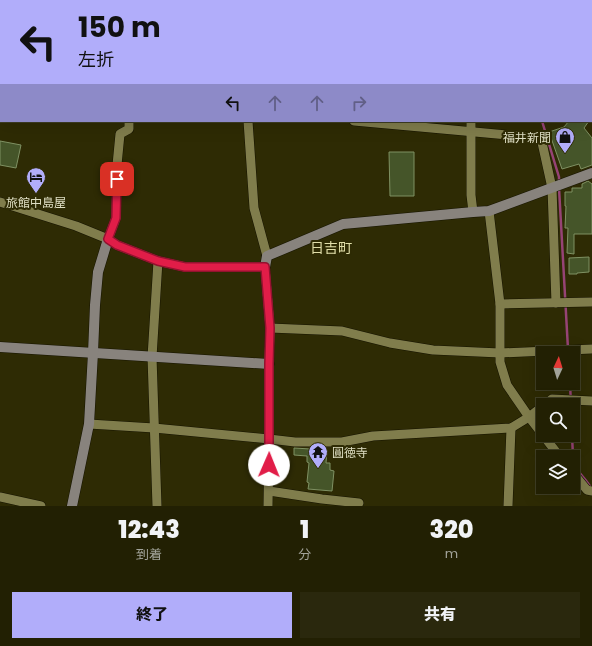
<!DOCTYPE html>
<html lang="ja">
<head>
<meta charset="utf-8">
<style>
  :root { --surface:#222003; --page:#2a280d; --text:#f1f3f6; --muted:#a2a39a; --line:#3f3e25; --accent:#b1adfa }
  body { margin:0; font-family:Poppins,"Noto Sans JP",sans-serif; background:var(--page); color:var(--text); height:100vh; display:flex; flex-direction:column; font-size:15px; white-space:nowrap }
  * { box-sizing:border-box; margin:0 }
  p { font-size:13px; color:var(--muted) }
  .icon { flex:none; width:22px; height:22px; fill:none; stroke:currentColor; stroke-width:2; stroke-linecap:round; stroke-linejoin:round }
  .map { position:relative; height:506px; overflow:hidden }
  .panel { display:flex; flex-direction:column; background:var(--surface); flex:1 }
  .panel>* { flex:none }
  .hud { position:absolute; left:0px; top:0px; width:592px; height:122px; box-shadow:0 4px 16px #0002,0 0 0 1px var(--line); background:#b1adfa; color:#111; overflow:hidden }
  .needle { width:26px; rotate:4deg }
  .buttons { position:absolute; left:536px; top:346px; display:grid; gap:8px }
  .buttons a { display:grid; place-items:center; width:44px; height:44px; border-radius:0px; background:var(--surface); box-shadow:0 4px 16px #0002,0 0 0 1px var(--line); font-size:20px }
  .pin { position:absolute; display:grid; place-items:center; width:34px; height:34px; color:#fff; margin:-17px; border-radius:8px; box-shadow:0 2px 6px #0006 }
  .me { position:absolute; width:44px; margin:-22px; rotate:1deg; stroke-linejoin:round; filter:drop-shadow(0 0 3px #0008) }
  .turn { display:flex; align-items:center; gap:14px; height:84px; padding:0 12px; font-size:18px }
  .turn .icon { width:52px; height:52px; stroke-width:2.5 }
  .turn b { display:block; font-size:28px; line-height:34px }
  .lanes { display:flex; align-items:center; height:38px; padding:0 12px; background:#0003; justify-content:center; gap:20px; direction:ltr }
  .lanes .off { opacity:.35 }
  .eta { display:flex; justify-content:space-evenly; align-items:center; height:68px; text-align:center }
  .eta b { font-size:24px; font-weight:800; line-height:28px }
  .action { display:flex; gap:8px; margin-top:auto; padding:8px 12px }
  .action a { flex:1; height:46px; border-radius:0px; background:var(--accent); color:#111; font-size:16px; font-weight:800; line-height:46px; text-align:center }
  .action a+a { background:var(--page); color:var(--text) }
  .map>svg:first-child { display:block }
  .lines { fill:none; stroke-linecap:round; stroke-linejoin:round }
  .stream { stroke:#964375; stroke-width:2.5 }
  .building { fill:#455529; stroke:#7f9163 }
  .street-casing { stroke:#151300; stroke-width:10 }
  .secondary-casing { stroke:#151300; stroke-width:11 }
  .highway-casing { stroke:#151300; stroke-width:13 }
  .street { stroke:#807d4c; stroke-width:9 }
  .secondary { stroke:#88837d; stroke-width:10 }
  .highway { stroke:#9992f0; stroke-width:12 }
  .route-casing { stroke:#92132f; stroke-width:10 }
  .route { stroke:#e11d48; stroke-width:7 }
  .labels { text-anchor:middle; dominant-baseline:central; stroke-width:4; stroke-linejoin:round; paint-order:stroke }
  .poi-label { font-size:12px; fill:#dfdfc5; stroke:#2e2b04; text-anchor:end }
  .quarter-label { font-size:14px; fill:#e0dea9; stroke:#2e2b04 }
</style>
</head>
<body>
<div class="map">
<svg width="592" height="506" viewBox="0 0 592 506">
  <rect width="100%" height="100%" fill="#2e2b04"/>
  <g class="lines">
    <!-- stream -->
    <g class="stream">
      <path d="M543 1 544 0"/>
      <path d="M542 121 559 177V183"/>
      <path d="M559 188 568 349"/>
      <path d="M570 383 571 405"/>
      <path d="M572 435 573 457"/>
      <path d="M573 460C574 470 586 478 591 488"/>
    </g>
  </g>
  <!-- building -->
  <g class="building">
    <path d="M569 121H589L584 128 592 138V165L581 169 579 164 562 169 549 132 564 127Z"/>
    <path d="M0 141 21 145 16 168 0 165Z"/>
    <path d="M389 152H414V196H390Z"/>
    <path d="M588 181 592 184V234H574V254L567 253 568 228H565L566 206H565V192H572V188H582V184Z"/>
    <path d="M589 257V272L577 273V274H569V258Z"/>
    <path d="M294 448 327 450 326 463H330V470L334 471 332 491 308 489 309 483 307 482 309 463 307 462V456L294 455Z"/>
  </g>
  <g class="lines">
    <!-- street casing -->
    <g class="street-casing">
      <g id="street">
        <path d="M238 0V1"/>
        <path d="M488 0 489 1"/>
        <path d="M134 1V0"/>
        <path d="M519 1V0"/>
        <path d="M591 35H592"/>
        <path d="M248 121 254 208 267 256"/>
        <path d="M354 121C416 127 479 132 541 138L552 188 556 303"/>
        <path d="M471 121V195L473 212"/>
        <path d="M0 202 76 226 108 239 117 245 158 261 185 267H265L270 328 269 364V439L268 506"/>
        <path d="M489 211 500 304V362L507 385 529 417 560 457"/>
        <path d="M108 239 116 218 117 165 120 134 129 129V121"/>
        <path d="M500 304 592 302"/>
        <path d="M270 328 342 331 390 343 433 350 500 353 592 349"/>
        <path d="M545 405 552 399 592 401"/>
        <path d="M89 424 154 428 269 439 295 442H342L373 436 511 428 529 417 543 406"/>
        <path d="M573 473 587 490 592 491"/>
        <path d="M269 491 322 499 359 503"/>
        <path d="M0 497 41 506"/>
        <path d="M157 506 152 357 158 261"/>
        <path d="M508 506 511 428"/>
      </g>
    </g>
    <!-- secondary casing -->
    <g class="secondary-casing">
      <g id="secondary">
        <path d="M424 1 425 0"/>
        <path d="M265 267 267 256 343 224 365 222 473 212 489 211 592 173"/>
        <path d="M0 347 269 364"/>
        <path d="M72 506 89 424 93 353 95 305 98 272 108 239"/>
      </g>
    </g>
    <!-- highway casing -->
    <g class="highway-casing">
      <g id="highway">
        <path d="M387 0 392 1"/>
        <path d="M591 112 592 113"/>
      </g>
    </g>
    <!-- street -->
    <use href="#street" class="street"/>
    <!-- secondary -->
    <use href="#secondary" class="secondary"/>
    <!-- highway -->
    <use href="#highway" class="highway"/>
  </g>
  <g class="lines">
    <!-- route casing -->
    <g class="route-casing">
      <path id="route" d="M117 179 116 218 108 239 117 245 158 261 185 267H265L270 328 269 364V465"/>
    </g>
    <!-- route -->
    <use href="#route" class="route"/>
  </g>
  <!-- icons -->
  <defs>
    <g id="shop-pin" transform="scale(1)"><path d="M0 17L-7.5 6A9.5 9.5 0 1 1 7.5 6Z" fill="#b1adfa" stroke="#2e2b04"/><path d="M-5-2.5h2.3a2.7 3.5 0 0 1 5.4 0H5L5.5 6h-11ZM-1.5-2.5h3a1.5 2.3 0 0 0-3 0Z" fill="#111"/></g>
    <g id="hotel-pin" transform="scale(1)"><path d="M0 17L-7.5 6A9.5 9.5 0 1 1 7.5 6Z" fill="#b1adfa" stroke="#2e2b04"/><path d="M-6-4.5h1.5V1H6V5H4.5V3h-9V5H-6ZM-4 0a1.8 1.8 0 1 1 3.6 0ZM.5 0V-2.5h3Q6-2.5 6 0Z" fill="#111"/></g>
    <g id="temple-pin" transform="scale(1)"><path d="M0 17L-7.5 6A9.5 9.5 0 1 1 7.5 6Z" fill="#b1adfa" stroke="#2e2b04"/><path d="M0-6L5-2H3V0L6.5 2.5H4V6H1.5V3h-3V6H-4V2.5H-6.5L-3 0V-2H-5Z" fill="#111"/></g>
  </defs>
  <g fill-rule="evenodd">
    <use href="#shop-pin" x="565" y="137"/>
    <use href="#hotel-pin" x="36" y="177"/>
    <use href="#temple-pin" x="318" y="452"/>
  </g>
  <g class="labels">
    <!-- poi labels -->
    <g class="poi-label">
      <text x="551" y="137">福井新聞</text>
      <text x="36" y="202" text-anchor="middle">旅館中島屋</text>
      <text x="332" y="452" text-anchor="start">圓徳寺</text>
    </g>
    <!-- quarter labels -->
    <g class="quarter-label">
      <text x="331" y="248">日吉町</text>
    </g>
  </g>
</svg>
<div class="buttons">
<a><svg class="needle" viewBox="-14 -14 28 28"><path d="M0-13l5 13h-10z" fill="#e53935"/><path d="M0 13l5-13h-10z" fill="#a2a39a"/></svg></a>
<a><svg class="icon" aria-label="search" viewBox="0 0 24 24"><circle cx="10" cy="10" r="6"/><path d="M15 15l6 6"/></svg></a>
<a><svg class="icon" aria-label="layers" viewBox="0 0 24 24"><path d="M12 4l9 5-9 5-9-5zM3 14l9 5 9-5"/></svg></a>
</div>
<div class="pin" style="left:117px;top:179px;background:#d93025"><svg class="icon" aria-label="arrive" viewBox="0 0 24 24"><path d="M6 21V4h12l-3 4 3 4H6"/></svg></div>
<svg class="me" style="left:269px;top:465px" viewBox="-20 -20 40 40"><circle r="19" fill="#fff"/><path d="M0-13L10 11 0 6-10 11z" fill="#e11d48"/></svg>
<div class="hud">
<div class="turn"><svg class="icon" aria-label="left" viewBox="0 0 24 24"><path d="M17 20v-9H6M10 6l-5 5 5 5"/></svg><div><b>150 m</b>左折</div></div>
<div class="lanes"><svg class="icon" aria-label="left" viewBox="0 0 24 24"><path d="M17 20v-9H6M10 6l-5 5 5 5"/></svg><svg class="icon off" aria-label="ahead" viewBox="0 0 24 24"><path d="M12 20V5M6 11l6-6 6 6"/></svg><svg class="icon off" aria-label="ahead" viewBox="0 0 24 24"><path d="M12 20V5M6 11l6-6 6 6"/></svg><svg class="icon off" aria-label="right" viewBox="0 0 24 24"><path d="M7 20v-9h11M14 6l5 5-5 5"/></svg></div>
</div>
</div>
<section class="panel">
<div class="eta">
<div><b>12:43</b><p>到着</p></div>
<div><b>1</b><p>分</p></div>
<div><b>320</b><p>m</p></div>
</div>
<div class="action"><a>終了</a><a>共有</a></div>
</section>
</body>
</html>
